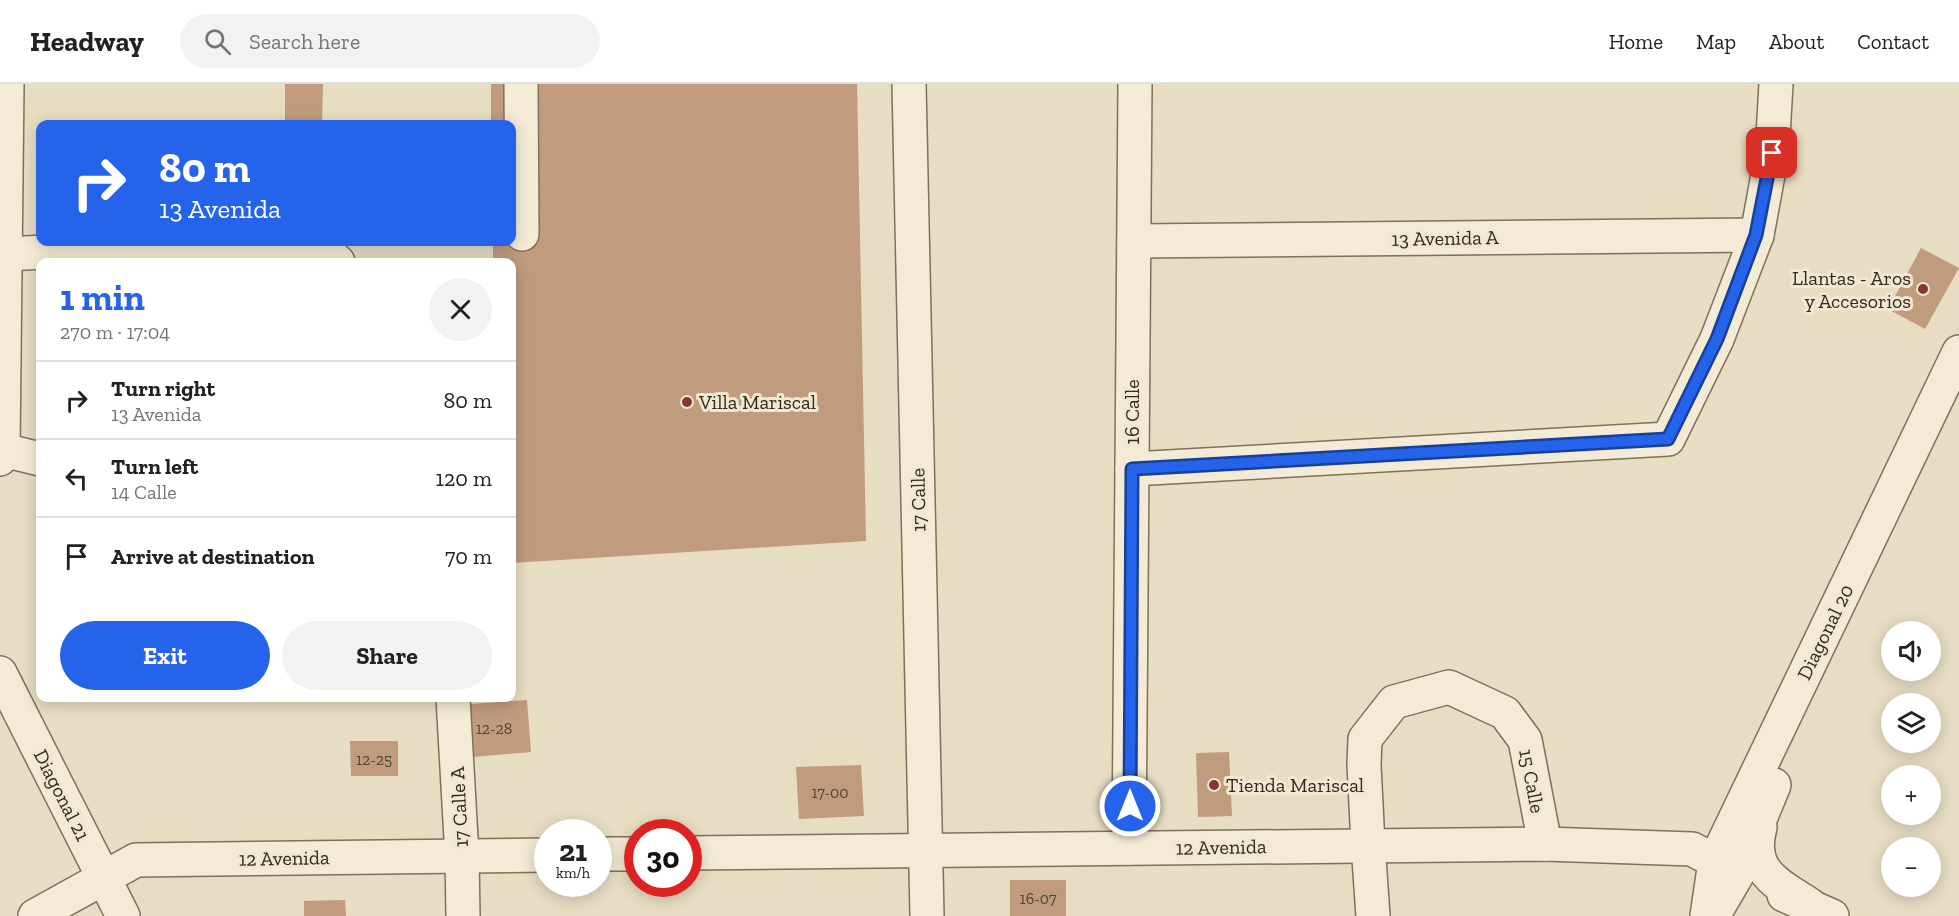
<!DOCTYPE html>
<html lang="en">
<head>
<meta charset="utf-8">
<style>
  :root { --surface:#fff; --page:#f2f2f2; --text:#202124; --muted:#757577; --line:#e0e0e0; --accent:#2563eb }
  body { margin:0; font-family:"Zilla Slab",serif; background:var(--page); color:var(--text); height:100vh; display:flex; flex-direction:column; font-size:22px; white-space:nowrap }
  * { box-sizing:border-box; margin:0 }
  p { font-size:20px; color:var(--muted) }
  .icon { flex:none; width:33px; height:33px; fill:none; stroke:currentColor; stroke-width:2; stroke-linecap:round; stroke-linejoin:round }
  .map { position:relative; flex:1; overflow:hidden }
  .panel { position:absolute; left:36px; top:174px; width:480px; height:444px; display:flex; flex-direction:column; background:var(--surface); border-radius:12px; box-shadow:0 3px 15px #0003 }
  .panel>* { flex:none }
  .banner { position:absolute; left:36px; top:36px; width:480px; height:126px; border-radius:12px; box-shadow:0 3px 15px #0003; background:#2563eb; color:#fff; overflow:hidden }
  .buttons { position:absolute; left:1881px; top:537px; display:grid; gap:12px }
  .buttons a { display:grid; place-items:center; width:60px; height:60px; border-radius:50%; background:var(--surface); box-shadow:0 3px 15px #0003; font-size:30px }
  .speed { position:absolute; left:534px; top:735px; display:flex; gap:12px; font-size:30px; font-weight:700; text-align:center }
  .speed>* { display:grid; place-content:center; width:78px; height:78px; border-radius:50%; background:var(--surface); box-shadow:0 3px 15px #0003; line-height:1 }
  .speed small { font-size:15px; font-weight:400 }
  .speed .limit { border:9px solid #d22; background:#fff; color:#111 }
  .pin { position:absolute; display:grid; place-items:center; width:51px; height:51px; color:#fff; margin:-26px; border-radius:12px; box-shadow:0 3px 9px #0006 }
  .me { position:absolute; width:66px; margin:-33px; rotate:0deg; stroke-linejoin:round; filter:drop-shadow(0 0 4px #0008) }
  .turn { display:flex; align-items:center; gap:21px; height:126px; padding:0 24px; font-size:27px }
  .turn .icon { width:78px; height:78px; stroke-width:2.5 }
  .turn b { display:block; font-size:42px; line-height:51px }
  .round { display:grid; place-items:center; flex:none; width:63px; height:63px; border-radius:32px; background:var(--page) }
  .summary { display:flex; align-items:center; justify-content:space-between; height:102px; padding:0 24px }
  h1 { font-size:36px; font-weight:700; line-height:45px; color:var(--accent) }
  .button { display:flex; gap:12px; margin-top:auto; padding:12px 24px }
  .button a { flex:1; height:69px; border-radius:36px; background:var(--accent); color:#fff; font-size:24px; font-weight:700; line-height:69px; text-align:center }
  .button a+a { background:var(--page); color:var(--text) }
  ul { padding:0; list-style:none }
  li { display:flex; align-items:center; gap:18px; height:78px; padding:0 24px; border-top:2px solid var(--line) }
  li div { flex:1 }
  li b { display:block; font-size:22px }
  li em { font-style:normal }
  header { display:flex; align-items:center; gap:36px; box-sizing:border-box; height:84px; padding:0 30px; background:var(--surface); border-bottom:2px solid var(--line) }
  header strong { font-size:28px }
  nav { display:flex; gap:33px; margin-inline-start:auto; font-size:21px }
  .search { width:420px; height:54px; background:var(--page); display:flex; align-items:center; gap:15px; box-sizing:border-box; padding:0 21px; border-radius:33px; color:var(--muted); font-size:22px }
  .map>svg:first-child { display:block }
  .building { fill:#c09b7e }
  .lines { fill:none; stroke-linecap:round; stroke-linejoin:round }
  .minor-casing { stroke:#7f6f5c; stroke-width:36 }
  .tertiary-casing { stroke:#7f6f5c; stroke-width:36 }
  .minor { stroke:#f3ebd5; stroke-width:33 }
  .tertiary { stroke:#f3ebd5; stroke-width:33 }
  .route-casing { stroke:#184099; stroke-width:15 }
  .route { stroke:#2563eb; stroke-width:10 }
  .poi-dot { fill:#853634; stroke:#f0e8d1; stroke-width:2 }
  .labels { text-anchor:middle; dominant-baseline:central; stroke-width:6; stroke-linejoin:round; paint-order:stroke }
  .number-label { font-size:16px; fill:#554536 }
  .street-label { font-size:20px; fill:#31281e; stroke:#f0e8d1 }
  .poi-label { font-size:20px; fill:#31281e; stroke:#f0e8d1; text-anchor:start }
</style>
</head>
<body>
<header>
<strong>Headway</strong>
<div class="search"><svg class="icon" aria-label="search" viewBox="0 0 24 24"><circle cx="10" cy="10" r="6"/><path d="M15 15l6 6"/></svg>Search here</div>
<nav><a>Home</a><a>Map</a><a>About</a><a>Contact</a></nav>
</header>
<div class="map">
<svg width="1959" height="832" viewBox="0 0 1959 832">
  <rect width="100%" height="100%" fill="#e7ddc3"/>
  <!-- building -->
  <g class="building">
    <path d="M285 0H323L322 40H285Z"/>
    <path d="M491 0H857L866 457 512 479V178H493V158H512V40H491Z"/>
    <path d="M1921 164 1959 184 1925 245 1888 225Z"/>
    <path d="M527 616 531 668 461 674 457 621Z"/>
    <path d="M350 657H398V692H351Z"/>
    <path d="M1229 668 1232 732 1198 733 1196 669Z"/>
    <path d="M861 681 864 732 799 735 796 683Z"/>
    <rect x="1010" y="796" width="56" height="36"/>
    <path d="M345 816 346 832H304V817Z"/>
  </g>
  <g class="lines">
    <!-- minor casing -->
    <g class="minor-casing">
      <g id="minor">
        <path d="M521 0 522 150"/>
        <path d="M909 0 927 832"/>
        <path d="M1134 157 1757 151"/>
        <path d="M6 170 64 167 322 164 338 178"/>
        <path d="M0 368 3 366 40 375"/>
        <path d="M0 375 3 366 7 0"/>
        <path d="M1132 385 1668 355 1717 255 1757 151 1772 69 1776 0"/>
        <path d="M453 614 462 772 463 832"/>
        <path d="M1129 764 1135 0"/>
        <path d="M688 769 1545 760 1692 765 1715 777"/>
        <path d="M598 770H638"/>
        <path d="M1784 811 1832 832"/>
        <path d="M35 832 136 776 548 771"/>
        <path d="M1373 832 1368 760 1364 681 1365 655 1394 618 1449 603 1505 629 1525 656 1545 760"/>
      </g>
    </g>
    <!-- tertiary casing -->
    <g class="tertiary-casing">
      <g id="tertiary">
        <path d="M0 589 123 832"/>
        <path d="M1760 743C1748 788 1778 800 1810 821"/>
        <path d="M1707 832 1715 777 1959 268"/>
        <path d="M1713 832 1737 791 1774 701"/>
      </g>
    </g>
    <!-- minor -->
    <use href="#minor" class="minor"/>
    <!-- tertiary -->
    <use href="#tertiary" class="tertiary"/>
  </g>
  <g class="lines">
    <!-- route casing -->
    <g class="route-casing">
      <path id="route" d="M1130 722 1132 385 1668 355 1717 255 1756 151 1772 69"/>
    </g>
    <!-- route -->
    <use href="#route" class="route"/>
  </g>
  <!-- markers -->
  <g class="poi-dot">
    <circle cx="1923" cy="205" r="6"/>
    <circle cx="687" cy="318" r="6"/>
    <circle cx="1214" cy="701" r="6"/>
  </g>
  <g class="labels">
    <!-- number labels -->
    <g class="number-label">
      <text x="494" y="644">12-28</text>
      <text x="374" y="675">12-25</text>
      <text x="830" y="708">17-00</text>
      <text x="1038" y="814">16-07</text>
    </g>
    <!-- street labels -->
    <g class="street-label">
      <text transform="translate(1445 154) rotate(-1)">13 Avenida A</text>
      <text transform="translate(1132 328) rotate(-90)">16 Calle</text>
      <text transform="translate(918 416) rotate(-91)">17 Calle</text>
      <text transform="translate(1825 548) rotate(-64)">Diagonal 20</text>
      <text transform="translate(1532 697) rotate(79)">15 Calle</text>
      <text transform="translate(62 711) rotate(63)">Diagonal 21</text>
      <text transform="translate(459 723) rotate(-93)">17 Calle A</text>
      <text transform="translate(1221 763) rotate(-1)">12 Avenida</text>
      <text transform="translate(284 774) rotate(-1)">12 Avenida</text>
    </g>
    <!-- poi labels -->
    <g class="poi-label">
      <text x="1911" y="194" text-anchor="end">Llantas - Aros<tspan x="1911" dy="23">y Accesorios</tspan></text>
      <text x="699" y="318">Villa Mariscal</text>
      <text x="1226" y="701">Tienda Mariscal</text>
    </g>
  </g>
</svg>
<div class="buttons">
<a><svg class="icon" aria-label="sound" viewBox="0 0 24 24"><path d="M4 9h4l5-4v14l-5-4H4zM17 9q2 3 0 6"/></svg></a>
<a><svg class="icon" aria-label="layers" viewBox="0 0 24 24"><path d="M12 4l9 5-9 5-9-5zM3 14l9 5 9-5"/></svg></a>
<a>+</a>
<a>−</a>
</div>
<div class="speed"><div>21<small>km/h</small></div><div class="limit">30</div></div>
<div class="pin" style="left:1772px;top:69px;background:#d93025"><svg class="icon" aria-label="arrive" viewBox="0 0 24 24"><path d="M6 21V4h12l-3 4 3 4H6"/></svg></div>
<svg class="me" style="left:1130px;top:722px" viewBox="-20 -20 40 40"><circle r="17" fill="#2563eb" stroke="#fff" stroke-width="3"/><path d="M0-11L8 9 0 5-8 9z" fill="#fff"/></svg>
<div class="banner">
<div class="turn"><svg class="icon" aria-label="right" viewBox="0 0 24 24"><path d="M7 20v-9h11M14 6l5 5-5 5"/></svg><div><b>80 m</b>13 Avenida</div></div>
</div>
<section class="panel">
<div class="summary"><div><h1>1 min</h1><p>270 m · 17:04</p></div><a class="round"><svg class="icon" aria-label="close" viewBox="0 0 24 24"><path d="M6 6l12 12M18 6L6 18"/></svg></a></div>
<ul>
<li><svg class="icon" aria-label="right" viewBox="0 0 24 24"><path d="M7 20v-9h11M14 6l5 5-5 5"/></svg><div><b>Turn right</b><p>13 Avenida</p></div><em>80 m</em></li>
<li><svg class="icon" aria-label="left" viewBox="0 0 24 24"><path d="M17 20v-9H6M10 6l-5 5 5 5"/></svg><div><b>Turn left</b><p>14 Calle</p></div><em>120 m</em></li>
<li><svg class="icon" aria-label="arrive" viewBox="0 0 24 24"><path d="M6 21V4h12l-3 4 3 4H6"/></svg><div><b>Arrive at destination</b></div><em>70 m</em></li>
</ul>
<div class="button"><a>Exit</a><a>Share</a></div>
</section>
</div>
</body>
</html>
